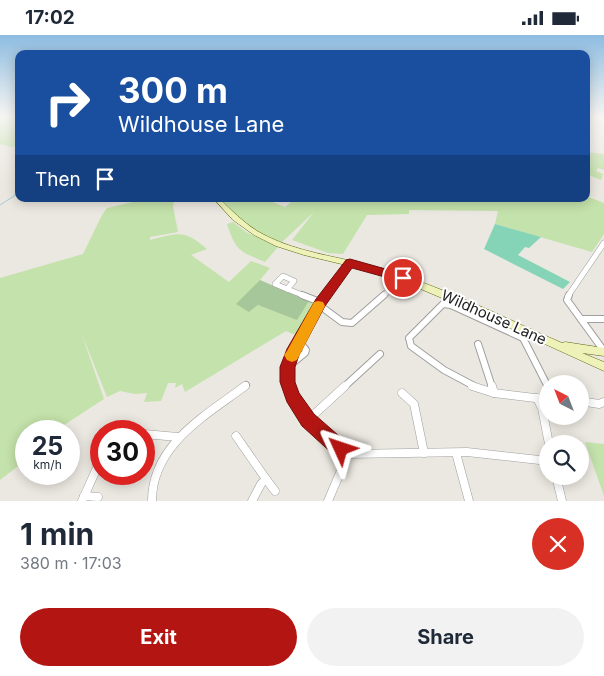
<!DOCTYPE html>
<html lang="en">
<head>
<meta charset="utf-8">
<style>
  :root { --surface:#fff; --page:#f2f2f3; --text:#1f2937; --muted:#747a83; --accent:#b31612 }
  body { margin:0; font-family:Inter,sans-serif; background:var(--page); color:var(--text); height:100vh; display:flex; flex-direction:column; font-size:19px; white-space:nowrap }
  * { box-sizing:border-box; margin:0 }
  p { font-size:16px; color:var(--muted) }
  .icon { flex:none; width:28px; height:28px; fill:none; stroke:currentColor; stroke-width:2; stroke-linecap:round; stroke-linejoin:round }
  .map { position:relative; height:466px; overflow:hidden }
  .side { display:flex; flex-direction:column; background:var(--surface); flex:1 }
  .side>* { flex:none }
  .guide { position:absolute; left:15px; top:15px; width:575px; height:152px; border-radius:10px; box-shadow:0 2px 12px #0003; background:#1a4fa0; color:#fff; overflow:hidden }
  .needle { width:32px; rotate:318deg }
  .tools { position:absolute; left:539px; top:340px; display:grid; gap:10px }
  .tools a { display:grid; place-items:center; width:50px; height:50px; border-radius:50%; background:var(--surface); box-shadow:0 2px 12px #0003; font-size:25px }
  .speed { position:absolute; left:15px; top:385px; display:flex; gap:10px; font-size:25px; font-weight:700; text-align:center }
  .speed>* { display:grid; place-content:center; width:65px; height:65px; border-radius:50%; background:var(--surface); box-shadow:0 2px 12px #0003; line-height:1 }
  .speed small { font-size:12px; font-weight:400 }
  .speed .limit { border:8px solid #d22; background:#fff; color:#111 }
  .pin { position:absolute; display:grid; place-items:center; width:42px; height:42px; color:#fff; margin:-21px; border:2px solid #fff; border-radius:50%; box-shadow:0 1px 5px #0007 }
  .me { position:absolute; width:55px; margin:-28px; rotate:312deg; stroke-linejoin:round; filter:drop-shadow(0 0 4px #0008) }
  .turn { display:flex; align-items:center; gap:18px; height:105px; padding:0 20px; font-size:22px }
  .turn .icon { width:65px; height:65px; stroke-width:2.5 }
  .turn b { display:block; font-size:35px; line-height:42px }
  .then { display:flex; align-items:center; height:48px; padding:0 20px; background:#0003; gap:10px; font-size:19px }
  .round { display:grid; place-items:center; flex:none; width:52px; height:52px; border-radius:26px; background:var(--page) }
  .summary { display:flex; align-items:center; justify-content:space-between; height:85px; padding:0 20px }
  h1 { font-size:30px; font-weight:700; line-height:38px }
  .button { display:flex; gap:10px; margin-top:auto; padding:10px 20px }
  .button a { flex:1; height:58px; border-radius:30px; background:var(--accent); color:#fff; font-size:20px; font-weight:700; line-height:58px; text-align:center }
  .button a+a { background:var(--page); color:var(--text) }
  .status { display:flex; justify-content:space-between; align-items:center; height:35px; padding:0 25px; background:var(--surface); direction:ltr }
  .status svg { height:14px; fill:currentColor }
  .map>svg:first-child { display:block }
  .grass { fill:#c4e2ab }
  .forest { fill:#a6c799 }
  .pitch { fill:#85d4b7 }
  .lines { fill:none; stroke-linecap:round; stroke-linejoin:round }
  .stream { stroke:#a5c9d6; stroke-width:1 }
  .street-far3-casing { stroke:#9f9f9f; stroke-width:4 }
  .street-far2-casing { stroke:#9f9f9f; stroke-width:6 }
  .street-far1-casing { stroke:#9f9f9f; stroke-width:8 }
  .street-casing { stroke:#9f9f9f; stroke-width:9 }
  .secondary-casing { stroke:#5a650e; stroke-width:1 }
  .street-far3 { stroke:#fff; stroke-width:3 }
  .street-far2 { stroke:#fff; stroke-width:5 }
  .street-far1 { stroke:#fff; stroke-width:6 }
  .street { stroke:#fff; stroke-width:8 }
  .secondary { fill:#eef2b8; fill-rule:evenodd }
  .route { fill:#b31612; stroke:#740e0c }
  .slow { fill:#f59e0b }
  .labels { text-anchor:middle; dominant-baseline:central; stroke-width:4; stroke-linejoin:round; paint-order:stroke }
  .street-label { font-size:15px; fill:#1b1b1b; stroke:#fff }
</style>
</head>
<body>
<div class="status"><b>17:02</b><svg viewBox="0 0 49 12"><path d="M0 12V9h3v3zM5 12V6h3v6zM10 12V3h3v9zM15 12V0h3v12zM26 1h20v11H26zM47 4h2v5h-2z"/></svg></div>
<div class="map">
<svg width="604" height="466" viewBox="0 0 604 466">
  <rect width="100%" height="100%" fill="#ebe8e1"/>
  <!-- grass -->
  <g class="grass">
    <path d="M0 82H19V110L10 112 0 109Z"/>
    <path d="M586 117 604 119V135L598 133 596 136 603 139 601 145 586 139Z"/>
    <path d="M586 161 604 168V199L592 217 495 189 498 176 409 175V179L367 180 343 219 328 218 292 205 314 177 281 208 248 192 220 164H265L285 172 295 164H586Z"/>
    <path d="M146 164H175L173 171 178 197 150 202V205C178 198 184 194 207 214L191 220 229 247 251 226 270 233 260 245 249 277 258 270 297 284 309 266 316 269 298 301 286 296 185 357 182 349 175 353 176 348H168L161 366 144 367 147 358 135 359 120 356 107 362 81 297 104 364 61 392 63 396H26V425L0 445V243L83 219 102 180 107 173Z"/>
    <path d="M233 187 246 197 278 212 265 227C239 216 236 216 227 189Z"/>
    <path d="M585 407 604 409V461Z"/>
  </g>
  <!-- forest -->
  <path class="forest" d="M260 245 309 266 297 285 258 270 249 277 236 269Z"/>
  <!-- pitch -->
  <path class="pitch" d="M495 189 541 202 529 213 525 212 518 220 570 247 563 254 484 214Z"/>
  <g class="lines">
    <!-- stream -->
    <path class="stream" d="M0 170 14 161 19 153"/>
    <!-- street-far3 casing -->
    <g class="street-far3-casing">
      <path id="street-far3" d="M598 82 604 87"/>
    </g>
    <!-- street-far2 casing -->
    <g class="street-far2-casing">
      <g id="street-far2">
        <path d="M283 241 294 246 287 254 275 249Z"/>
        <path d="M287 254 305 261"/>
        <path d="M325 261 349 228"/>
        <path d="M383 261 394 251"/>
        <path d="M568 261 604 208"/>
      </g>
    </g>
    <!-- street-far1 casing -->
    <g class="street-far1-casing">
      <g id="street-far1">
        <path d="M302 260 320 267"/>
        <path d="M569 260 567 265 604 316"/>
        <path d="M319 270 342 287 352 288 384 260"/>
        <path d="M581 284H604"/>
        <path d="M478 309 492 352"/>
        <path d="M288 332 305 318 306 315 299 306"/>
        <path d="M243 352 246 350"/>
        <path d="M290 352 288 332 291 322 326 260"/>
        <path d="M344 352 380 319"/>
        <path d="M476 352 444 335 411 311 409 303 443 269 451 270 523 303 548 352"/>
      </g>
    </g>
    <!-- street casing -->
    <g class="street-casing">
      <g id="street">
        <path d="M289 351 297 370 306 382 326 403 348 419 467 417 548 426"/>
        <path d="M472 351 494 358 543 364 548 361"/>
        <path d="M492 351 494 358"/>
        <path d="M402 358 414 369 424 418"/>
        <path d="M537 363 542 373 549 409"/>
        <path d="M580 366 599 369 604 367"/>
        <path d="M308 385 345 351"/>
        <path d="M144 399 178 402"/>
        <path d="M236 401 266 444 261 449 252 466"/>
        <path d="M456 418 469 466"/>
        <path d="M556 441 562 466"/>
        <path d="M266 444 275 456"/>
        <path d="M84 461 98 462"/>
        <path d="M82 466 101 424"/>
        <path d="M152 466C152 410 205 381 245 351"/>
        <path d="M328 466 348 419"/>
      </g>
    </g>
    <!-- secondary casing -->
    <g class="secondary-casing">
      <path id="secondary" d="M214 164H220C232 176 243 187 257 196 286 213 320 219 352 226 371 230 389 235 407 242 460 260 511 286 562 308L565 307 604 313V321L582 318 604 327V336L477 278 402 246 379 238 304 220 276 211 254 200 233 185Z"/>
    </g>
    <!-- street-far3 -->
    <use href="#street-far3" class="street-far3"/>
    <!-- street-far2 -->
    <use href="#street-far2" class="street-far2"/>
    <!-- street-far1 -->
    <use href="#street-far1" class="street-far1"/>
    <!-- street -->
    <use href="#street" class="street"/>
    <!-- secondary -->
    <use href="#secondary" class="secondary"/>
  </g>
  <!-- sky -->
  <linearGradient id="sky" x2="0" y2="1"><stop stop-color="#8dbce1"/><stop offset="0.55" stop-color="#f6f5f2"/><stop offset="1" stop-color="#f6f5f2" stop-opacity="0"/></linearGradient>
  <rect width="604" height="148" fill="url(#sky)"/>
  <!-- route -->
  <path class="route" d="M350 224 407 240 409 243 403 247 352 233 325 271 299 320 295 332V347L299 358 314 379 347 408 350 414 347 421 341 423 335 421 302 391 287 367 280 347V332L287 314 316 264 346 225Z"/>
  <!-- slow -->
  <path class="slow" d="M318 266 323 267 325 271 297 325 292 327 287 325 284 320 287 316 314 267Z"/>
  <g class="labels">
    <!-- street labels -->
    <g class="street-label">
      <text transform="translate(494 282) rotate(24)">Wildhouse Lane</text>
    </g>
  </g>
</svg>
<div class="tools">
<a><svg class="needle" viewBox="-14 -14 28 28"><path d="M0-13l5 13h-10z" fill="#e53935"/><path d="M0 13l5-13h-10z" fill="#747a83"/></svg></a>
<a><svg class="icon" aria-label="search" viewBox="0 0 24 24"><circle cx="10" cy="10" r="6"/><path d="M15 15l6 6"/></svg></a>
</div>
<div class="speed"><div>25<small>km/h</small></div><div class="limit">30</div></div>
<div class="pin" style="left:403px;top:243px;background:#d93025"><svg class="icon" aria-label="arrive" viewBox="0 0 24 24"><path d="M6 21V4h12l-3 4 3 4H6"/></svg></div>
<svg class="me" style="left:341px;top:414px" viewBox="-20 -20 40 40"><path d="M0-17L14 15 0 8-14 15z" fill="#b31612" stroke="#fff" stroke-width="4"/></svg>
<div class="guide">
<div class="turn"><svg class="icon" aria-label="right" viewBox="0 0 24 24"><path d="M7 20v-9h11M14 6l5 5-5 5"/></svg><div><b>300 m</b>Wildhouse Lane</div></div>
<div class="then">Then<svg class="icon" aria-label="arrive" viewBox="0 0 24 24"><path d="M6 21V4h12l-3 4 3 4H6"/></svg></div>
</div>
</div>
<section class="side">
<div class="summary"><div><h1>1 min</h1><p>380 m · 17:03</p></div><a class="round" style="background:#d93025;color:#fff"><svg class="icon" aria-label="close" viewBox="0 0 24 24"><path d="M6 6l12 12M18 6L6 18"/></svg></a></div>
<div class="button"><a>Exit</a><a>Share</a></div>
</section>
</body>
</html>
